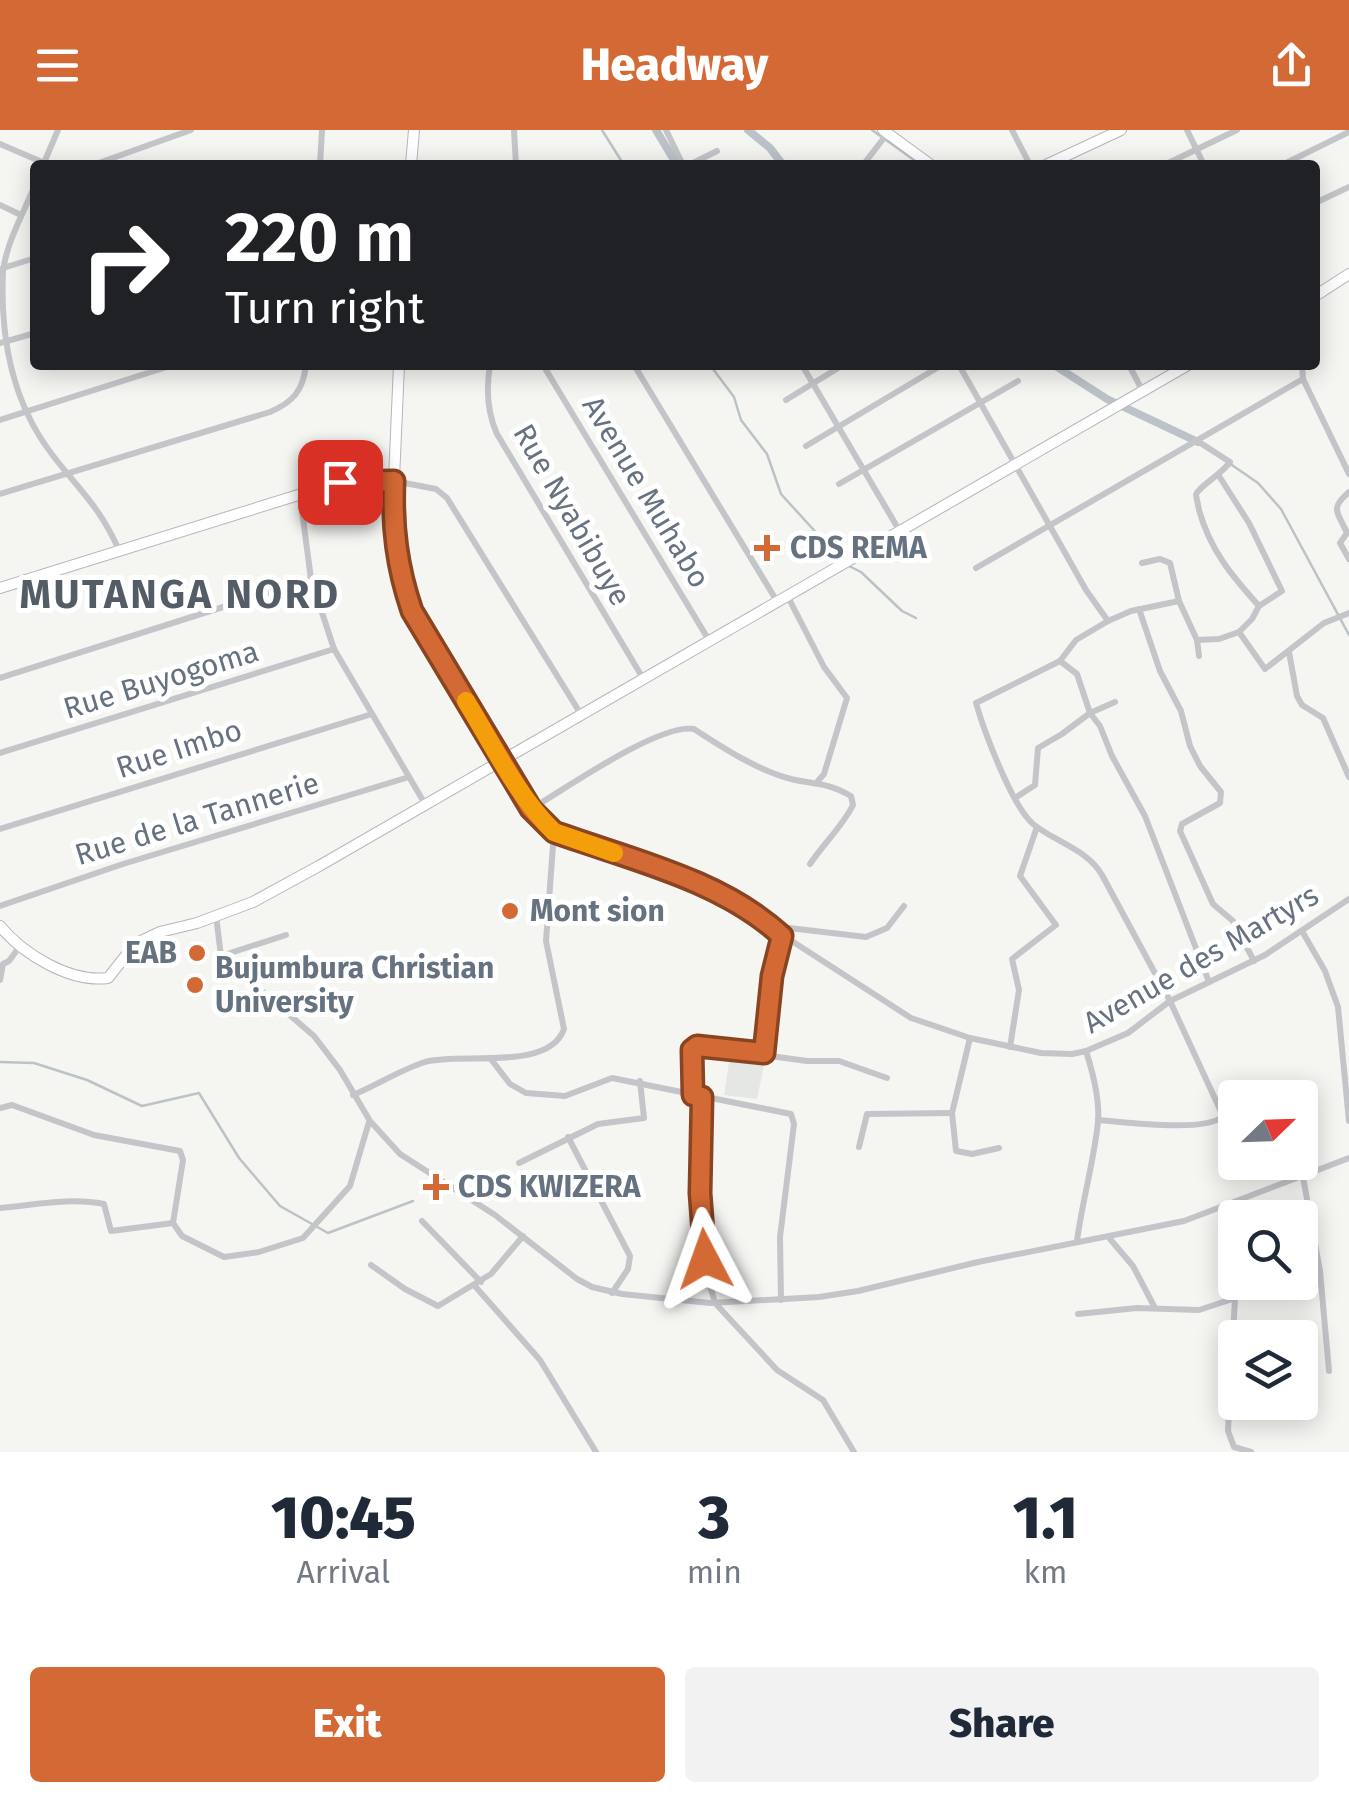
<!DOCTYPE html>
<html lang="en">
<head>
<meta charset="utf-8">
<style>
  :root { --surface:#fff; --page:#f2f2f3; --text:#1f2937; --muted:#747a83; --accent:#d36934 }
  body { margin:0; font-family:"Fira Sans",sans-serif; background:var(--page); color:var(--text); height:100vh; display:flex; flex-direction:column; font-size:38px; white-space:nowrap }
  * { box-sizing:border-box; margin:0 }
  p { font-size:32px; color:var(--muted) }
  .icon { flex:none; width:55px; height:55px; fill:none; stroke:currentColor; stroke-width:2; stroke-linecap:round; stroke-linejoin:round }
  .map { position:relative; height:1322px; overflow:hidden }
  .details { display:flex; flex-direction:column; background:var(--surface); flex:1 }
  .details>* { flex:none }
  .hud { position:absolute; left:30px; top:30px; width:1290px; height:210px; border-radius:10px; box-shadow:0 5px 25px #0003; background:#202124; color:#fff; overflow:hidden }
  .needle { width:65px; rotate:67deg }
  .tools { position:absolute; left:1218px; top:950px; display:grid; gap:20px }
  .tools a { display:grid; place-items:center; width:100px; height:100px; border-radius:10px; background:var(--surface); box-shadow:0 5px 25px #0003; font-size:50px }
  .pin { position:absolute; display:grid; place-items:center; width:85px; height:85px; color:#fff; margin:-42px; border-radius:20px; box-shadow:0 5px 15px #0006 }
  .me { position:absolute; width:110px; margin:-55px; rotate:356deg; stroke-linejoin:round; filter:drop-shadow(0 0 8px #0008) }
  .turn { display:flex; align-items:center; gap:35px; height:210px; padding:0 30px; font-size:45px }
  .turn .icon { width:130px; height:130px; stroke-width:2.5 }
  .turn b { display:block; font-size:70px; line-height:85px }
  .eta { display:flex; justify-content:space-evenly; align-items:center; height:170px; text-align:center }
  .eta b { font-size:60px; font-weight:800; line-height:70px }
  .cta { display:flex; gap:20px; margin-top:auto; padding:20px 30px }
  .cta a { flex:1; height:115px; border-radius:10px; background:var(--accent); color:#fff; font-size:40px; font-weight:800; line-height:115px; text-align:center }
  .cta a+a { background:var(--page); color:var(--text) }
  header { display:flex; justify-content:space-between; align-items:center; height:130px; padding:0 30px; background:var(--accent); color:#fff; font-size:45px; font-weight:800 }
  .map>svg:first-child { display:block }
  .built { fill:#e5e7e5 }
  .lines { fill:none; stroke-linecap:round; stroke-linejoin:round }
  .stream { stroke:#bbc3c8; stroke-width:2.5 }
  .canal { stroke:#bbc3c8; stroke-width:8 }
  .secondary-casing { stroke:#b3b7bb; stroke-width:12 }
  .street { stroke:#c3c5c9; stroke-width:6 }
  .secondary { stroke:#fff; stroke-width:10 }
  .route-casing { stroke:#894422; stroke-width:25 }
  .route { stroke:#d36934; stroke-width:18 }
  .slow { stroke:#f59e0b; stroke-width:18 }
  .poi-dot { fill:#d36934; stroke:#fff; stroke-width:4 }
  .labels { text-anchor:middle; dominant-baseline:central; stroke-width:10; stroke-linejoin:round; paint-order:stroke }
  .street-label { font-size:30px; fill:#677280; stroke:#fff }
  .poi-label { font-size:30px; font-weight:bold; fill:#677280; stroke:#fff; text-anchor:start }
  .district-label { font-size:40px; font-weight:bold; letter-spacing:2.5px; fill:#545c66; stroke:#fff }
</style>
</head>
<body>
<header><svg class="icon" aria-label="menu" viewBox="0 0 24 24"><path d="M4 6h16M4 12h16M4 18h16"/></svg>Headway<svg class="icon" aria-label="share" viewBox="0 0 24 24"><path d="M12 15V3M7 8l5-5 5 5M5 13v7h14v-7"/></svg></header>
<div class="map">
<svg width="1349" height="1322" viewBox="0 0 1349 1322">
  <rect width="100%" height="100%" fill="#f5f5f2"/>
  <!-- built -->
  <path class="built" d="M730 925 765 930 757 969 724 965Z"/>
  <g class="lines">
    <!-- stream -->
    <g class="stream">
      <path d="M602 0 624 35"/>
      <path d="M872 0 921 35"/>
      <path d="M710 235 734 267 741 290 767 324 781 364 841 430"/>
      <path d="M1229 333 1258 353 1281 379 1349 505"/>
      <path d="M847 435 861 442 902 481 916 488"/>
      <path d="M0 932 34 933 87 950 142 976 199 963 239 1028 280 1076 328 1103 413 1071"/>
    </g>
    <!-- canal -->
    <g class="canal">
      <path d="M656 0 677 35"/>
      <path d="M748 0 770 18 783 35"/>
      <path d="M1054 235 1107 269 1198 312"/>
    </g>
    <!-- secondary casing -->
    <g class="secondary-casing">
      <g id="secondary">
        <path d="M883 0 931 35"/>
        <path d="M411 35 414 0"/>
        <path d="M1046 35 1121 0"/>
        <path d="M1315 166 1349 144"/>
        <path d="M399 235 392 394 404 456 427 508 504 631"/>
        <path d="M0 458 340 352 394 351"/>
        <path d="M0 796C23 824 70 853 108 848L135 814 160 802 197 793 253 772 319 736 1188 235"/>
      </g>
    </g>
    <!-- street -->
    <g class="street">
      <path d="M514 0 516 35"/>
      <path d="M666 0 683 35"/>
      <path d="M1012 0 1030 35"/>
      <path d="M1187 0 1204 35"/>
      <path d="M0 14 49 35"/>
      <path d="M43 35 58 0"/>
      <path d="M93 35 191 0"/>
      <path d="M320 35 322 0"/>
      <path d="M689 35 717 21"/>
      <path d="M863 35 887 4"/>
      <path d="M1164 35 1237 0"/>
      <path d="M1282 35 1349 2"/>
      <path d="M35 55C24 82 7 111 3 141 0 208 12 274 54 327 82 363 99 376 119 420"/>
      <path d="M1315 73 1349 57"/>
      <path d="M0 75 21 85"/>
      <path d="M3 138 35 128"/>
      <path d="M0 213 35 203"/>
      <path d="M490 235C486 259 487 282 497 304L644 550"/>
      <path d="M543 235 710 512"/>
      <path d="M634 235 778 473"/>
      <path d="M802 235 899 400"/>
      <path d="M959 235 1086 460 1108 491"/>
      <path d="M1129 235 1142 260"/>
      <path d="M1303 249 1349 344"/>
      <path d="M786 270 843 235"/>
      <path d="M0 290 173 235"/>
      <path d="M1199 312 1230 332C1222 344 1197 358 1196 365 1196 366 1199 379 1199 380 1210 420 1232 446 1259 476"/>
      <path d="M806 316 942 235"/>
      <path d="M394 351 436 359 447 368 582 586"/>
      <path d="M839 354 1018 251"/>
      <path d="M1349 362C1329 379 1338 382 1347 403L1340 413 1349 429"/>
      <path d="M0 364 270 282C293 272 303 261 306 235"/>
      <path d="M300 366 311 449 334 519 425 674"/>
      <path d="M1142 433 1160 429 1170 433 1179 471 1197 510"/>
      <path d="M976 438 1303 249 1302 235"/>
      <path d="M788 467 824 537 847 568 824 644 818 651"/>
      <path d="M1139 479 1160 541 1181 581 1190 616 1200 636 1221 662 1220 673 1182 694 1180 701 1213 774 1233 791 1254 831"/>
      <path d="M1239 502 1265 539 1324 493 1349 483"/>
      <path d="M1289 522 1297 566 1302 575 1323 588 1349 647"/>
      <path d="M1199 526 1197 510 1219 509 1239 502 1252 489 1259 476 1282 461 1249 393 1219 346"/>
      <path d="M1060 531 1077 544 1090 583 1115 572"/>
      <path d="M0 548 311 449"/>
      <path d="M0 623 334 519"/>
      <path d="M504 631 531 679 554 702 719 764 911 888 970 908 1041 923 1072 924 1086 921 1128 903 1170 871 1265 825 1349 769"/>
      <path d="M1015 668 1035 655 1038 618 1062 604 1090 583 1100 596 1112 626 1145 686 1209 852"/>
      <path d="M531 679C565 659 659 593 694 599 723 618 757 640 791 649 816 655 827 652 851 666L853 675C842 697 824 713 810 734"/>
      <path d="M0 699 372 584"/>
      <path d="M0 776 123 734 409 647"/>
      <path d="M216 786 221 826 314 906 340 940 370 991 400 1024 495 1085 577 1149 592 1157 622 1164 710 1173 819 1167 858 1161 978 1132 1184 1091 1349 1028"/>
      <path d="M772 796 866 807 887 798 904 776"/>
      <path d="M1302 801 1325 841 1338 877 1349 991"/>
      <path d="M221 826 286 805"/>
      <path d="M0 850 3 834 9 831 20 816"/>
      <path d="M970 908 952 983 956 1021 972 1024 999 1018"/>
      <path d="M1010 917 1019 860 1012 829 1056 795 1020 746 1037 697"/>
      <path d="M764 923 772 846 782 807"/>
      <path d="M490 928 510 954 526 963 565 966 612 948 791 984 794 994 780 1107 781 1170"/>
      <path d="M353 965C377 955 400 940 425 932 460 922 549 942 564 899L546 811 554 702"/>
      <path d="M693 965 692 920 697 916 807 931H839L887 948"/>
      <path d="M702 967 701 1063 706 1141 715 1173 777 1240 823 1270 854 1322"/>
      <path d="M0 978 12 975 94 1005 180 1021 183 1030 173 1093 182 1106 224 1127 259 1122 303 1108 350 1056 369 992"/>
      <path d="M1098 990C1124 992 1207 1003 1223 986L1170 871 1102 745C1087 719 1055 712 1033 694 1012 676 984 601 976 573L1060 531 1076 510 1108 491 1131 481 1179 471"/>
      <path d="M568 1007 630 1126 628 1139 612 1163"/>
      <path d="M859 1017 867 984 952 983"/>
      <path d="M519 1033 598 994 644 988 640 951"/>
      <path d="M1303 1047 1320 1141 1329 1241"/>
      <path d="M0 1078C34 1075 70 1067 104 1074L111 1101 173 1093"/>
      <path d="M422 1091 481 1152"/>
      <path d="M1110 1109 1133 1136 1155 1178"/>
      <path d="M1077 1111C1082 1072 1094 1031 1098 992 1100 969 1093 943 1086 921"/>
      <path d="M371 1135 405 1159 438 1176 491 1144 523 1106"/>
      <path d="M1300 1147 1320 1141"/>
      <path d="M474 1155 540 1230 596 1322"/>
      <path d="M1235 1168 1228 1301 1234 1317 1251 1322"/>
      <path d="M1078 1184 1137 1178 1199 1180 1284 1152"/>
    </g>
    <!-- secondary -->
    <use href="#secondary" class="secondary"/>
  </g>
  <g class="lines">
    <!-- route casing -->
    <g class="route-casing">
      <path id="route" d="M340 352 394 351C392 397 397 437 412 481L531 679 554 702C629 729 722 750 782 806L772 846 764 923 697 916 692 920 693 965 702 967 700 1063 705 1129"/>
    </g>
    <!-- route -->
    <use href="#route" class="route"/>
    <!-- slow -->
    <path class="slow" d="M466 571C493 615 517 666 554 702L614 723"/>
  </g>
  <!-- markers -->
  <g class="poi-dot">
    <path d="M762 403h10v10h10v10h-10v10h-10v-10h-10v-10h10z"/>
    <circle cx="510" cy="781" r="10"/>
    <circle cx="197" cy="823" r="10"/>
    <circle cx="195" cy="855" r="10"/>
    <path d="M431 1042h10v10h10v10h-10v10h-10v-10h-10v-10h10z"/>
  </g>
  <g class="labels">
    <!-- street labels -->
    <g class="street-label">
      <text transform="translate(646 362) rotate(59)">Avenue Muhabo</text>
      <text transform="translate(572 385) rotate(60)">Rue Nyabibuye</text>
      <text transform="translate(161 550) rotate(-17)">Rue Buyogoma</text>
      <text transform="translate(179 619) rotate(-18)">Rue Imbo</text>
      <text transform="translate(197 689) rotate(-17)">Rue de la Tannerie</text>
      <text transform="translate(1201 829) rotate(-30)">Avenue des Martyrs</text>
    </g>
    <!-- poi labels -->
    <g class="poi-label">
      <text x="790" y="418">CDS REMA</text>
      <text x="530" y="781">Mont sion</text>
      <text x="177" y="823" text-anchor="end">EAB</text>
      <text x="215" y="838">Bujumbura Christian<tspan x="215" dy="34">University</tspan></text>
      <text x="458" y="1057">CDS KWIZERA</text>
    </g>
    <!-- district labels -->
    <g class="district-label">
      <text x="180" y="465">MUTANGA NORD</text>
    </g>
  </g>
</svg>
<div class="tools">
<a><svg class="needle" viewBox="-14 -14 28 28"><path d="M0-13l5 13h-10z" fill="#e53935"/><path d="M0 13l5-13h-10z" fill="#747a83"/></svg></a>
<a><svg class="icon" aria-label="search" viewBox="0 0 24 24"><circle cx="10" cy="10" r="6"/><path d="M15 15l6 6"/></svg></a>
<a><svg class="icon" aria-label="layers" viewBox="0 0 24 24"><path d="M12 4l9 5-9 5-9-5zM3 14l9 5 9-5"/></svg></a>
</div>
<div class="pin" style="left:340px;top:352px;background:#d93025"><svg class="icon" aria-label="arrive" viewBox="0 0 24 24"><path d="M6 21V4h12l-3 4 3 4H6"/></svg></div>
<svg class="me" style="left:705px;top:1129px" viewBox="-20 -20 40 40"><path d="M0-17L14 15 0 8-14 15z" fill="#d36934" stroke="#fff" stroke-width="4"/></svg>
<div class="hud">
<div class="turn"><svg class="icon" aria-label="right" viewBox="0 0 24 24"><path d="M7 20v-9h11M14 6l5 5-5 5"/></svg><div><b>220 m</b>Turn right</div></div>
</div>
</div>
<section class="details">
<div class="eta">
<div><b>10:45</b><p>Arrival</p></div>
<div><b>3</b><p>min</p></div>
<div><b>1.1</b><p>km</p></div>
</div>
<div class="cta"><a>Exit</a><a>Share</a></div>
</section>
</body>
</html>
